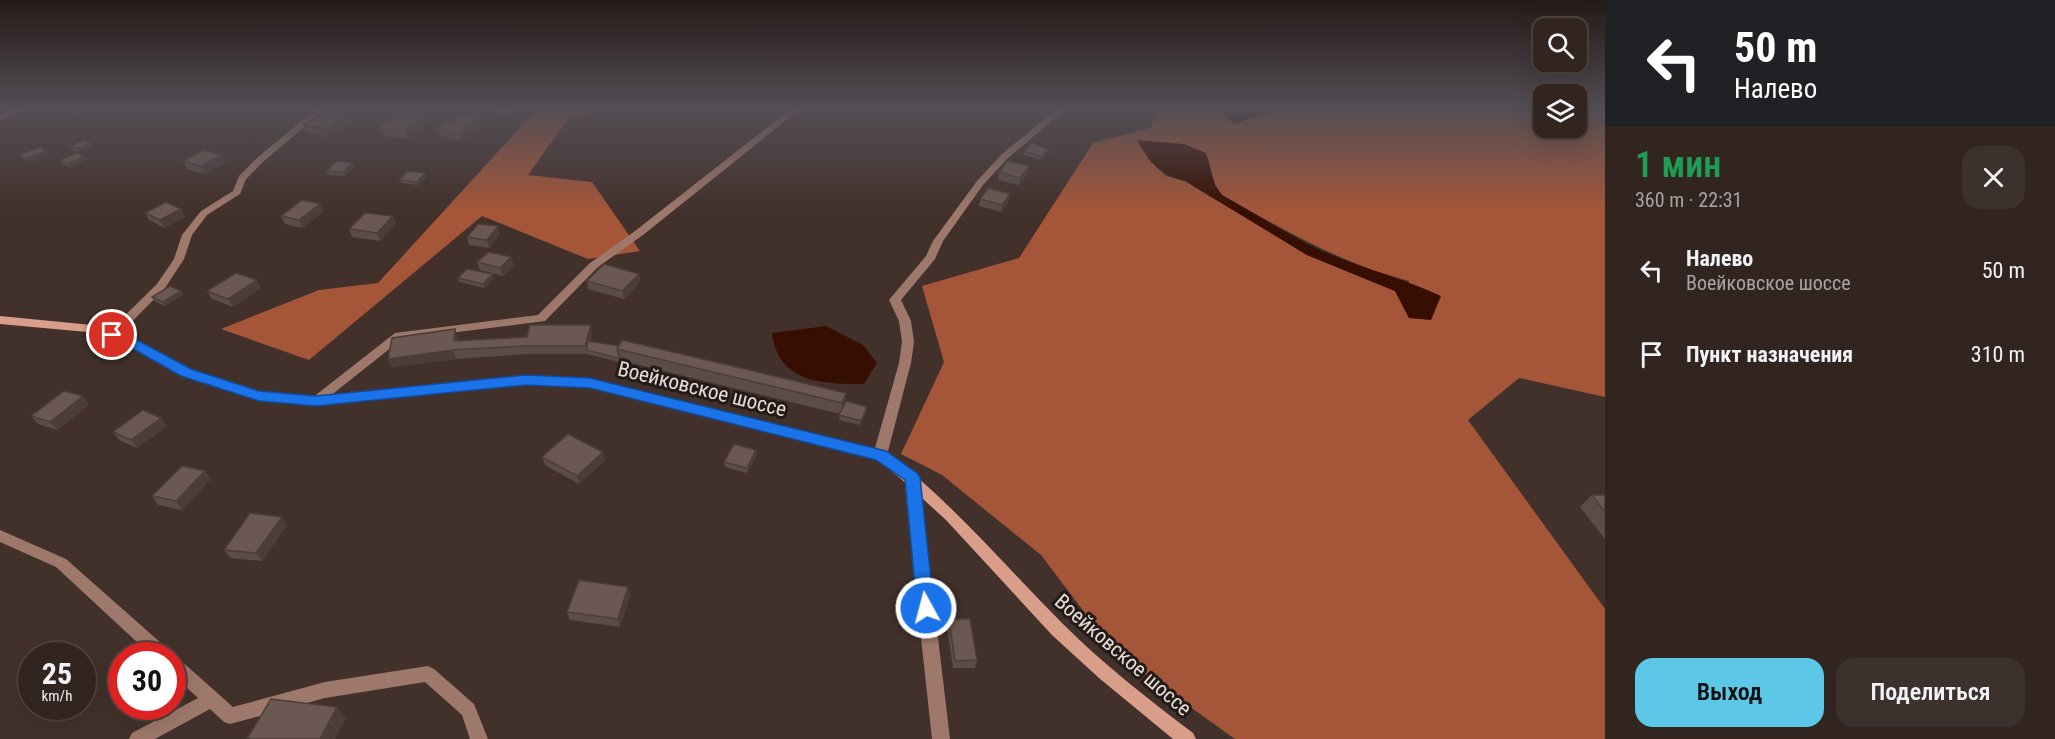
<!DOCTYPE html>
<html lang="ru">
<head>
<meta charset="utf-8">
<style>
  :root { --surface:#322520; --page:#3d312d; --text:#f1f3f6; --muted:#a8a5a5; --line:#4d423e; --accent:#5cc7e7 }
  body { margin:0; font-family:"Roboto Condensed",sans-serif; background:var(--page); color:var(--text); height:100vh; display:flex; flex-direction:column; font-size:22px; white-space:nowrap }
  * { box-sizing:border-box; margin:0 }
  p { font-size:20px; color:var(--muted) }
  .icon { flex:none; width:33px; height:33px; fill:none; stroke:currentColor; stroke-width:2; stroke-linecap:round; stroke-linejoin:round }
  .map { position:relative; flex:1; overflow:hidden }
  .details { display:flex; flex-direction:column; background:var(--surface); width:450px }
  .details>* { flex:none }
  .top-card { background:#202124; color:#fff; overflow:hidden }
  .tools { position:absolute; left:1533px; top:18px; display:grid; gap:12px }
  .tools a { display:grid; place-items:center; width:54px; height:54px; border-radius:12px; background:var(--surface); box-shadow:0 6px 24px #0002,0 0 0 2px var(--line); font-size:30px }
  .speed { position:absolute; left:18px; top:642px; display:flex; gap:12px; font-size:30px; font-weight:700; text-align:center }
  .speed>* { display:grid; place-content:center; width:78px; height:78px; border-radius:50%; background:var(--surface); box-shadow:0 6px 24px #0002,0 0 0 2px var(--line); line-height:1 }
  .speed small { font-size:15px; font-weight:400 }
  .speed .limit { border:9px solid #d22; background:#fff; color:#111 }
  .pin { position:absolute; display:grid; place-items:center; width:51px; height:51px; color:#fff; margin:-26px; border:3px solid #fff; border-radius:50%; box-shadow:0 2px 6px #0007 }
  .me { position:absolute; width:66px; margin:-33px; rotate:353deg; stroke-linejoin:round; filter:drop-shadow(0 0 4px #0008) }
  .turn { display:flex; align-items:center; gap:21px; height:126px; padding:0 30px; font-size:27px }
  .turn .icon { width:78px; height:78px; stroke-width:2.5 }
  .turn b { display:block; font-size:42px; line-height:51px }
  .round { display:grid; place-items:center; flex:none; width:63px; height:63px; border-radius:18px; background:var(--page) }
  .overview { display:flex; align-items:center; justify-content:space-between; height:102px; padding:0 30px }
  h1 { font-size:36px; font-weight:600; line-height:45px; color:#1e9e55 }
  .cta { display:flex; gap:12px; margin-top:auto; padding:12px 30px }
  .cta a { flex:1; height:69px; border-radius:18px; background:var(--accent); color:#111; font-size:24px; font-weight:600; line-height:69px; text-align:center }
  .cta a+a { background:var(--page); color:var(--text) }
  ul { padding:0; list-style:none }
  li { display:flex; align-items:center; gap:18px; height:84px; padding:0 30px }
  li div { flex:1 }
  li b { display:block; font-size:22px }
  li em { font-style:normal }
  main { display:flex; flex:1; min-height:0 }
  .map>svg:first-child { display:block }
  .forest { fill:#a55639; fill-rule:evenodd }
  .water { fill:#370f02 }
  .lines { fill:none; stroke-linecap:round; stroke-linejoin:round }
  .lane { fill:#9e786b; fill-rule:evenodd }
  .street { fill:#9e786b; fill-rule:evenodd }
  .secondary { fill:#d99e89; fill-rule:evenodd }
  .wall { fill:#5c4c47 }
  .shaded-wall { fill:#4b3e39 }
  .building { fill:#6b5852; stroke:#4b3e39; stroke-width:1.5 }
  .route { fill:#1a73e8; stroke:#114b97; stroke-width:1.5 }
  .labels { text-anchor:middle; dominant-baseline:central; stroke-width:6; stroke-linejoin:round; paint-order:stroke }
  .street-label { font-size:21px; fill:#e8dcd8; stroke:#231b18 }
</style>
</head>
<body>
<main>
<div class="map">
<svg width="1605" height="739" viewBox="0 0 1605 739">
  <rect width="100%" height="100%" fill="#42312b"/>
  <!-- forest -->
  <g class="forest">
    <path d="M537 109H607L568 119 528 175 592 182 640 251 588 259 482 216 309 360 221 329 319 290 378 283Z"/>
    <path d="M1156 109H1224L1226 117 1277 109H1543L1544 128H1576L1577 109H1605V397L1519 378 1468 420 1605 609V739H1235L1116 654 1041 555 942 475 901 454 944 362 922 286 1019 258 1093 143 1151 128ZM1206 153 1215 185 1222 195C1284 230 1340 263 1409 281V318L1395 291 1307 255 1185 181 1166 176 1147 158Z"/>
  </g>
  <!-- water -->
  <g class="water">
    <path d="M1224 109H1277L1234 124 1226 117Z"/>
    <path d="M1137 140 1184 144 1206 153 1215 185 1222 195C1254 213 1286 234 1320 250 1360 268 1402 278 1441 296L1431 320 1409 318 1395 291 1307 255 1185 181C1159 174 1150 163 1137 140Z"/>
    <path d="M826 326 863 345 877 363 864 384C824 384 778 384 772 333Z"/>
  </g>
  <g class="lines">
    <!-- lane -->
    <path class="lane" d="M791 109H800L643 235 598 267 545 321 402 339 320 404H312L310 401 312 398 395 333 538 315 590 263 635 231Z"/>
    <!-- street -->
    <g class="street">
      <path d="M16 109H27L0 120V114Z"/>
      <path d="M316 109H325L264 161 246 179 240 194 207 215 192 235 184 259 165 288 116 338H108L106 335 108 332 157 284 174 259 182 235 201 211 233 191 239 176 258 157Z"/>
      <path d="M481 109H518L504 114Z"/>
      <path d="M1057 109H1066L1008 158 983 185 943 241 935 259 901 300 911 321 914 342 911 363 887 455 885 459H875L873 455 899 363 902 342 899 321 889 300 926 256 933 241 977 181 1002 154Z"/>
      <path d="M912 472 917 473 919 477 950 739H932L906 499 905 477 907 473Z"/>
      <path d="M0 530 66 559 170 651 172 656H152L56 567 0 542Z"/>
      <path d="M172 656 178 658 233 707 325 682 428 666 434 669 474 704 488 739H470L462 715 425 682 325 698 230 724 224 722 210 709 155 739H129L132 733 198 698 172 674Z"/>
    </g>
    <!-- secondary -->
    <path class="secondary" d="M0 316 92 325 139 341 190 369 260 392 316 397 526 376 590 379 885 451C952 502 1004 565 1063 624 1103 664 1148 699 1193 733L1196 739H1173L1099 678 1052 635 946 520 900 478 876 459 590 387 526 384 316 405 259 400 182 375 131 347 87 332 0 324Z"/>
  </g>
  <!-- wall -->
  <g class="wall">
    <path d="M64 109H97L78 116 66 111Z"/>
    <path d="M350 112 353 120 327 137 306 132 303 125Z"/>
    <path d="M427 113 429 120 408 139 381 135 378 128Z"/>
    <path d="M479 117 481 125 461 141 440 136 437 129 452 122Z"/>
    <path d="M91 143 93 147 80 153 72 150 70 146Z"/>
    <path d="M1049 149V152L1041 160 1023 155 1024 151Z"/>
    <path d="M85 156 87 160 71 168 62 164 60 160Z"/>
    <path d="M183 161 226 162 205 174 187 169Z"/>
    <path d="M355 167 344 176 328 175 326 171Z"/>
    <path d="M999 172 1027 174 1019 185 998 180Z"/>
    <path d="M426 177 418 185 401 183 399 180Z"/>
    <path d="M1010 194 1008 202 1001 212 979 206 980 199Z"/>
    <path d="M320 204 323 212 302 228 285 224 281 216Z"/>
    <path d="M181 209 185 217 164 228 149 220 145 213Z"/>
    <path d="M393 216 396 224 380 241 352 237 349 229Z"/>
    <path d="M500 234 489 248 469 245 467 237Z"/>
    <path d="M477 262 514 265 503 276 480 270Z"/>
    <path d="M639 274 640 282 624 299 588 289 587 281Z"/>
    <path d="M458 278H494L485 288 459 282Z"/>
    <path d="M261 288 233 307 212 299 207 291Z"/>
    <path d="M181 291 183 295 165 306 154 301 152 297Z"/>
    <path d="M592 333 590 342 846 401 867 407V411L860 425 839 420 840 414 619 360V362L587 354H526L456 359 391 367 388 359 458 338 457 341Z"/>
    <path d="M89 405 57 430 38 424 31 416Z"/>
    <path d="M161 418 167 426 137 448 119 440 113 432Z"/>
    <path d="M757 454 747 473 725 467 724 462Z"/>
    <path d="M542 457 605 460 579 484 545 465Z"/>
    <path d="M211 479 182 510 158 505 152 496Z"/>
    <path d="M1592 495H1605V539L1580 507Z"/>
    <path d="M287 525 262 561 230 558 224 550Z"/>
    <path d="M628 587 630 595 620 627 570 620 567 612Z"/>
    <path d="M949 619 977 660 975 668H953L947 627Z"/>
  </g>
  <!-- shaded-wall -->
  <g class="shaded-wall">
    <path d="M73 109H97L78 116Z"/>
    <path d="M350 112 353 120 327 137 324 129Z"/>
    <path d="M427 113 429 120 408 139 405 131Z"/>
    <path d="M479 117 481 125 461 141 459 133Z"/>
    <path d="M91 143 93 147 80 153 78 149Z"/>
    <path d="M1049 149V152L1041 160V157Z"/>
    <path d="M46 151 49 155 27 163 25 159Z"/>
    <path d="M222 155 226 162 205 174 201 166Z"/>
    <path d="M85 156 87 160 71 168 68 164Z"/>
    <path d="M353 163 355 167 344 176 343 172Z"/>
    <path d="M1029 166 1027 174 1019 185 1020 178Z"/>
    <path d="M425 173 426 177 418 185 417 182Z"/>
    <path d="M1010 194 1008 202 1001 212 1002 205Z"/>
    <path d="M320 204 323 212 302 228 299 220Z"/>
    <path d="M181 209 185 217 164 228 160 220Z"/>
    <path d="M393 216 396 224 380 241 377 233Z"/>
    <path d="M498 226 500 234 489 248 487 240Z"/>
    <path d="M511 257 514 265 503 276 500 268Z"/>
    <path d="M493 274 494 278 485 288 483 284Z"/>
    <path d="M639 274 640 282 624 299 622 291Z"/>
    <path d="M257 280 261 288 233 307 228 299Z"/>
    <path d="M181 291 183 295 165 306 163 302Z"/>
    <path d="M591 325 592 333 588 350H586L585 346Z"/>
    <path d="M455 329 458 338 457 349 454 341Z"/>
    <path d="M453 350 456 359 391 367 388 359Z"/>
    <path d="M846 393V405L841 415 842 403Z"/>
    <path d="M83 396 89 405 57 430 50 422Z"/>
    <path d="M867 407V411L860 425 861 421Z"/>
    <path d="M161 418 167 426 137 448 131 440Z"/>
    <path d="M756 450 757 454 747 473V468Z"/>
    <path d="M603 452 605 460 579 484 577 476Z"/>
    <path d="M205 471 211 479 182 510 176 501Z"/>
    <path d="M282 517 287 525 262 561 256 553Z"/>
    <path d="M628 587 630 595 620 627 618 619Z"/>
    <path d="M337 707 346 718 335 739H320Z"/>
  </g>
  <!-- building -->
  <g class="building">
    <path d="M329 109 350 112 324 129 303 125Z"/>
    <path d="M400 109 427 113 405 131 378 128Z"/>
    <path d="M462 114 479 117 459 133 437 129 448 121 452 122Z"/>
    <path d="M84 140 91 143 78 149 70 146Z"/>
    <path d="M1032 143 1049 149 1041 157 1024 151Z"/>
    <path d="M40 147 46 151 25 159 19 155Z"/>
    <path d="M204 150 222 155 201 166 183 161Z"/>
    <path d="M76 153 85 156 68 164 60 160Z"/>
    <path d="M337 161 353 163 343 172 326 171Z"/>
    <path d="M1008 161 1029 166 1020 178 999 172Z"/>
    <path d="M408 171 425 173 417 182 399 180Z"/>
    <path d="M988 188 1010 194 1002 205 980 199Z"/>
    <path d="M302 200 320 204 299 220 281 216Z"/>
    <path d="M166 202 181 209 160 220 145 213Z"/>
    <path d="M365 213 393 216 377 233 349 229Z"/>
    <path d="M478 224 498 226 487 240 467 237Z"/>
    <path d="M489 252 511 257 500 268 477 262Z"/>
    <path d="M604 264 639 274 622 291 587 281Z"/>
    <path d="M467 269 493 274 483 284 458 278Z"/>
    <path d="M236 273 257 280 228 299 207 291Z"/>
    <path d="M170 286 181 291 163 302 152 297Z"/>
    <path d="M530 325H591L585 346H524L453 350 388 359 392 338 455 329 454 341 527 337Z"/>
    <path d="M622 340 846 393 842 403 617 349Z"/>
    <path d="M588 341 619 346 617 349 619 356 618 358 586 350Z"/>
    <path d="M64 391 83 396 50 422 31 416Z"/>
    <path d="M846 401 867 407 861 421 839 415Z"/>
    <path d="M143 410 161 418 131 440 113 432Z"/>
    <path d="M568 434 603 452 577 476 542 457Z"/>
    <path d="M734 444 756 450 747 468 724 462Z"/>
    <path d="M182 466 205 471 176 501 152 496Z"/>
    <path d="M1592 495H1605V512Z"/>
    <path d="M250 513 282 517 256 553 224 550Z"/>
    <path d="M579 580 628 587 618 619 567 612Z"/>
    <path d="M949 619H970L977 660 955 661Z"/>
    <path d="M271 699 337 707 320 739H247Z"/>
  </g>
  <!-- sky -->
  <linearGradient id="sky" x2="0" y2="1"><stop stop-color="#241b18"/><stop offset="0.51" stop-color="#544e55"/><stop offset="1" stop-color="#544e55" stop-opacity="0"/></linearGradient>
  <rect width="1605" height="212" fill="url(#sky)"/>
  <!-- route -->
  <path class="route" d="M112 331 139 341 191 369 259 391 316 396 526 375 590 378 886 451 917 473 920 477 934 608 932 614 926 616 919 614 917 608 905 480 876 460 590 388 526 385 316 406 259 401 181 376 130 347 107 338 105 335 107 332Z"/>
  <g class="labels">
    <!-- street labels -->
    <g class="street-label">
      <text transform="translate(702 389) rotate(14)">Воейковское шоссе</text>
      <text transform="translate(1123 655) rotate(41)">Воейковское шоссе</text>
    </g>
  </g>
</svg>
<div class="tools">
<a><svg class="icon" aria-label="search" viewBox="0 0 24 24"><circle cx="10" cy="10" r="6"/><path d="M15 15l6 6"/></svg></a>
<a><svg class="icon" aria-label="layers" viewBox="0 0 24 24"><path d="M12 4l9 5-9 5-9-5zM3 14l9 5 9-5"/></svg></a>
</div>
<div class="speed"><div>25<small>km/h</small></div><div class="limit">30</div></div>
<div class="pin" style="left:112px;top:335px;background:#d93025"><svg class="icon" aria-label="arrive" viewBox="0 0 24 24"><path d="M6 21V4h12l-3 4 3 4H6"/></svg></div>
<svg class="me" style="left:926px;top:608px" viewBox="-20 -20 40 40"><circle r="17" fill="#1a73e8" stroke="#fff" stroke-width="3"/><path d="M0-11L8 9 0 5-8 9z" fill="#fff"/></svg>
</div>
<section class="details">
<div class="top-card">
<div class="turn"><svg class="icon" aria-label="left" viewBox="0 0 24 24"><path d="M17 20v-9H6M10 6l-5 5 5 5"/></svg><div><b>50 m</b>Налево</div></div>
</div>
<div class="overview"><div><h1>1 мин</h1><p>360 m · 22:31</p></div><a class="round"><svg class="icon" aria-label="close" viewBox="0 0 24 24"><path d="M6 6l12 12M18 6L6 18"/></svg></a></div>
<ul>
<li><svg class="icon" aria-label="left" viewBox="0 0 24 24"><path d="M17 20v-9H6M10 6l-5 5 5 5"/></svg><div><b>Налево</b><p>Воейковское шоссе</p></div><em>50 m</em></li>
<li><svg class="icon" aria-label="arrive" viewBox="0 0 24 24"><path d="M6 21V4h12l-3 4 3 4H6"/></svg><div><b>Пункт назначения</b></div><em>310 m</em></li>
</ul>
<div class="cta"><a>Выход</a><a>Поделиться</a></div>
</section>
</main>
</body>
</html>
